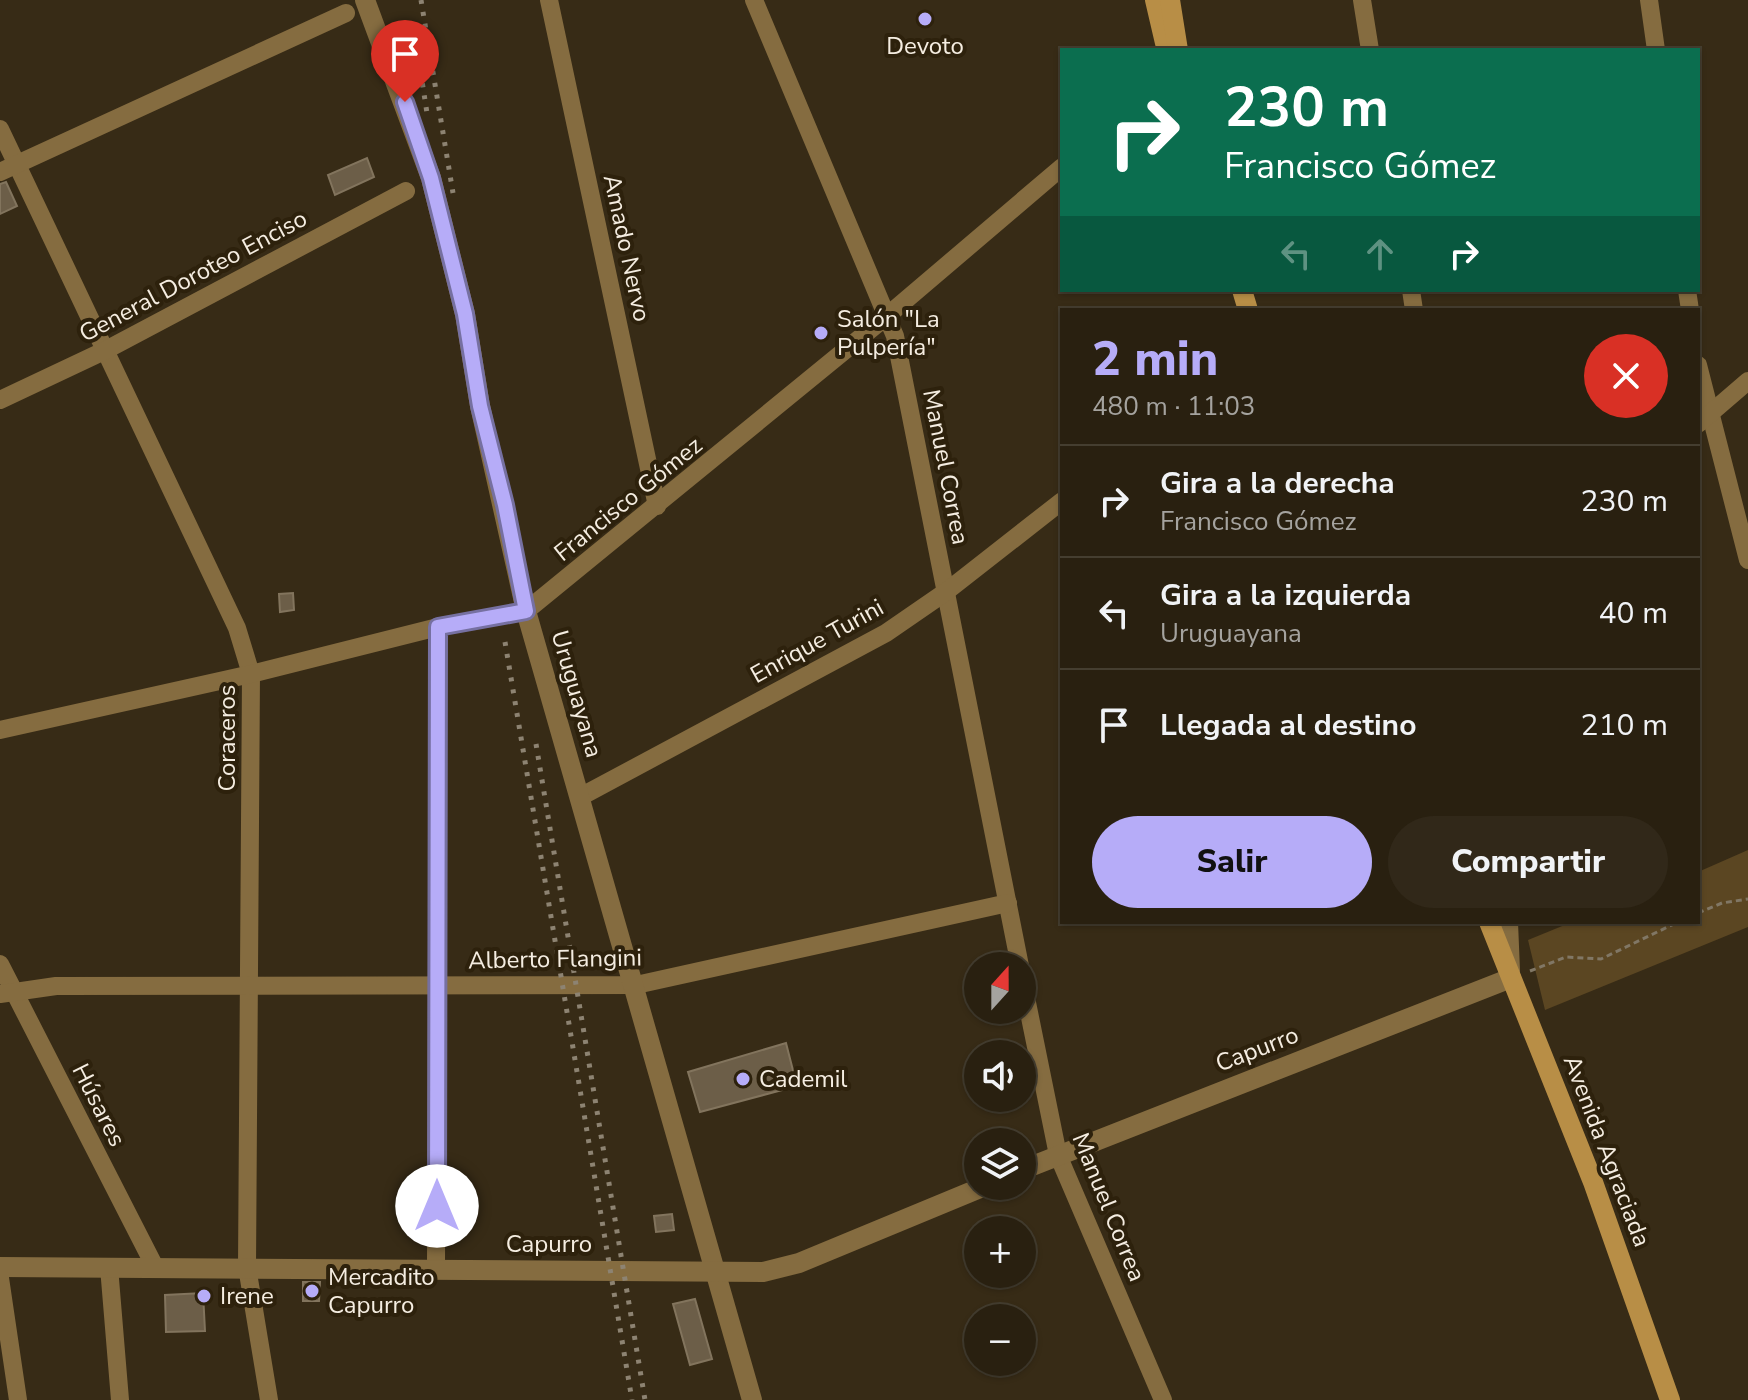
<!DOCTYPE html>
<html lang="es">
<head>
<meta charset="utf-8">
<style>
  :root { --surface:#292010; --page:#312819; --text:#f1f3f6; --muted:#a5a39f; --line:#453e30; --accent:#b6acf8 }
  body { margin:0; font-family:"Nunito Sans",sans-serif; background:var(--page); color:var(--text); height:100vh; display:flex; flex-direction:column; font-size:30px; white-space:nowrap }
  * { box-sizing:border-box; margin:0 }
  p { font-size:26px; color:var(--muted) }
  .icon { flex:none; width:44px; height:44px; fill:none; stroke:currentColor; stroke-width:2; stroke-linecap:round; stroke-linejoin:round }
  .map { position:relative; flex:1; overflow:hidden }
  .details { position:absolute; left:1060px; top:308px; width:640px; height:616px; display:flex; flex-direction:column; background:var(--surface); border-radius:0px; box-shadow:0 2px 6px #0004,0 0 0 2px var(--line) }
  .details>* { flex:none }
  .guide { position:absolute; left:1060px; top:48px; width:640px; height:244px; border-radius:0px; box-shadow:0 2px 6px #0004,0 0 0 2px var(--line); background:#0b6e4f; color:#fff; overflow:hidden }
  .needle { width:52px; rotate:21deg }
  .buttons { position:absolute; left:964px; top:952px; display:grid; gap:16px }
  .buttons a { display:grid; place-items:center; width:72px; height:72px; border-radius:50%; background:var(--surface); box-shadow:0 2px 6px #0004,0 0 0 2px var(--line); font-size:40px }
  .pin { position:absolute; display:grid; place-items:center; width:68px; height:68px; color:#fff; margin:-82px -34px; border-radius:50% 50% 50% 0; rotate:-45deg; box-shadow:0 0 8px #0007 }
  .pin .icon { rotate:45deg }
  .me { position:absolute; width:88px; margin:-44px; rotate:0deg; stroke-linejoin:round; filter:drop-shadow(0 0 6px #0008) }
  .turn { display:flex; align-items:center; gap:28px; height:168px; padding:0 32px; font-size:36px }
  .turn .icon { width:104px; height:104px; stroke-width:2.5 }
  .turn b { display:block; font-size:56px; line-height:68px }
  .lanes { display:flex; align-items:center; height:76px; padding:0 32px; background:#0003; justify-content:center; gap:40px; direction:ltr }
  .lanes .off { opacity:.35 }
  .round { display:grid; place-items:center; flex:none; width:84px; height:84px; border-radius:42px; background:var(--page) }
  .headline { display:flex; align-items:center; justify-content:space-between; height:136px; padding:0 32px }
  h1 { font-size:48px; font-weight:800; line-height:60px; color:var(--accent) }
  .button { display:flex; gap:16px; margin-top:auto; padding:16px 32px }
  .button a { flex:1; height:92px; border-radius:48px; background:var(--accent); color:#111; font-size:32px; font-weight:800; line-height:92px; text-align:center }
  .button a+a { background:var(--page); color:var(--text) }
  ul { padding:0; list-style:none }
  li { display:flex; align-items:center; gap:24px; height:112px; padding:0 32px; border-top:2px solid var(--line) }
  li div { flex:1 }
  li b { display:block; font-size:30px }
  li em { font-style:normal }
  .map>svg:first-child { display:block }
  .green { fill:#5b4622 }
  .building { fill:#6c5e48; stroke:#82745d; stroke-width:2 }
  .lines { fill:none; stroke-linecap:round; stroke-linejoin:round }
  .path { stroke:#817765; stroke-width:3; stroke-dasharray:6 4; stroke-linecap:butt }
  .minor { stroke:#856c40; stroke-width:18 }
  .tertiary { stroke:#856c40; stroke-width:20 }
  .secondary { stroke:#b88e46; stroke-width:20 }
  .rail { stroke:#8d8372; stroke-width:5; stroke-dasharray:4 8; stroke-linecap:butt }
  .route-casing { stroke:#7670a1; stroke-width:20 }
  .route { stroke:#b6acf8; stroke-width:14 }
  .poi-dot { fill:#b6acf8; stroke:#2d210c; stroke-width:3 }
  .labels { text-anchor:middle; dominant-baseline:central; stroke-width:8; stroke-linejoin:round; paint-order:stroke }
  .poi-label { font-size:24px; fill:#f5ede1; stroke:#2d210c; text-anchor:start }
  .street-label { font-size:24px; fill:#f5ede1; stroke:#2d210c }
</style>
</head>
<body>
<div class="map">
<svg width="1748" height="1400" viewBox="0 0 1748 1400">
  <rect width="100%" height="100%" fill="#372b16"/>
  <!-- green -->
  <path class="green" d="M1748 850V927L1545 1010 1528 940 1572 922H1698V872Z"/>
  <!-- building -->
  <g class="building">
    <path d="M367 158 374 177 335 195 328 175Z"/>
    <path d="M6 182 17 206 0 214V184Z"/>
    <path d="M293 593 294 610 280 612 279 594Z"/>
    <path d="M786 1043 797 1086 700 1112 688 1072Z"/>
    <path d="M672 1214 674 1230 656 1232 654 1216Z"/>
    <path d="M303 1282H320L319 1301H303Z"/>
    <path d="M203 1293 205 1331 166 1332 165 1295Z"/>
    <path d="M695 1299 712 1359 690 1365 673 1304Z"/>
  </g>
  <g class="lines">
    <!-- path -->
    <g class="path">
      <path d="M1698 913 1722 903 1748 899"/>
      <path d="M1530 971 1566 957 1601 959 1678 922"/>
    </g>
    <!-- minor -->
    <g class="minor">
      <path d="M549 0 657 506"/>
      <path d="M754 0 895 336 1020 966"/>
      <path d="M1362 0 1370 50"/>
      <path d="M1649 0 1656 50"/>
      <path d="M0 129 237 628 251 674 247 1267 269 1400"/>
      <path d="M0 172 346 13"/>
      <path d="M1411 290 1414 310"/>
      <path d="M1687 290 1690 310"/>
      <path d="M1698 365 1748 560"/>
      <path d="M0 400 106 350 406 191"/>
      <path d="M1698 424 1748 381"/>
      <path d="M0 730 251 674 438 627 526 611 887 316 1062 167"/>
      <path d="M580 797 886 633 947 591 1062 501"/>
      <path d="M1509 922 1511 971"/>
      <path d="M0 964 155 1267"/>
      <path d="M1022 978 1058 1155 1163 1400"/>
      <path d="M0 994 56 986 636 985 1008 903"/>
      <path d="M109 1267 120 1400"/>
      <path d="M436 1269 438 627"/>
      <path d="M0 1278 18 1400"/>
    </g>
    <!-- tertiary -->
    <g class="tertiary">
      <path d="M365 0 431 178 465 314 480 406 526 611 752 1400"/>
      <path d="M1022 1170 1511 978"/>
      <path d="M0 1267 763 1272 799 1263 985 1186"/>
    </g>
    <!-- secondary -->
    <g class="secondary">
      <path d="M1155 0 1165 43 1170 50"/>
      <path d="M1170 0 1178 50"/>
      <path d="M1242 290 1248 310"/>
      <path d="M1489 922 1593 1182 1670 1400"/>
    </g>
    <!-- rail -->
    <g class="rail">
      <path d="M421 0 453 193"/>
      <path d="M415 36 427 113"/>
      <path d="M505 642 632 1400"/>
      <path d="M536 744 645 1400"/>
    </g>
  </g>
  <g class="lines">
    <!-- route casing -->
    <g class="route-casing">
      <path id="route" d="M405 102 431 178 465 314 480 406 505 505 526 611 438 627 437 1206"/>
    </g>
    <!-- route -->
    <use href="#route" class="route"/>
  </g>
  <!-- markers -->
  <g class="poi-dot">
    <circle cx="925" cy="19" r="8"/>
    <circle cx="821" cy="333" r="8"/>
    <circle cx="743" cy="1079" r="8"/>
    <circle cx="312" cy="1291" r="8"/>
    <circle cx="204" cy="1296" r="8"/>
  </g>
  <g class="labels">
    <!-- poi labels -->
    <g class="poi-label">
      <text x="925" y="46" text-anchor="middle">Devoto</text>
      <text x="837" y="319">Salón "La<tspan x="837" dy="28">Pulpería"</tspan></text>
      <text x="759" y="1079">Cademil</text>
      <text x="328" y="1277">Mercadito<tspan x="328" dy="28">Capurro</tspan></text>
      <text x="220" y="1296">Irene</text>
    </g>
    <!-- street labels -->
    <g class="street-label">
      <text transform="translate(627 248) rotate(78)">Amado Nervo</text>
      <text transform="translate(193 276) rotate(-28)">General Doroteo Enciso</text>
      <text transform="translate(946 467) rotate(79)">Manuel Correa</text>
      <text transform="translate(628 499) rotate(-39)">Francisco Gómez</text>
      <text transform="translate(817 641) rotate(-29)">Enrique Turini</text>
      <text transform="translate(577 694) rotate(74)">Uruguayana</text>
      <text transform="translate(227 738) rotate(-90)">Coraceros</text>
      <text transform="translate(555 959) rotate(-1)">Alberto Flangini</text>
      <text transform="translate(1257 1049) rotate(-21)">Capurro</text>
      <text transform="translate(99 1105) rotate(63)">Húsares</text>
      <text transform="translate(1607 1151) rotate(69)">Avenida Agraciada</text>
      <text transform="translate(1109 1207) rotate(68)">Manuel Correa</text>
      <text x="549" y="1244">Capurro</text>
    </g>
  </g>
</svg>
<div class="buttons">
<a><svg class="needle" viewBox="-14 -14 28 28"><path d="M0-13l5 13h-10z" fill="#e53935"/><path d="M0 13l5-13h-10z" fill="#a5a39f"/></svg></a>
<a><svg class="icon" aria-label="sound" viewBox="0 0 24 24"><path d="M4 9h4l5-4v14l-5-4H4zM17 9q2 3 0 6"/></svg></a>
<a><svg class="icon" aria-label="layers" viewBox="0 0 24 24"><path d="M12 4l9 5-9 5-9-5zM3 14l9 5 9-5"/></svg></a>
<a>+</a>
<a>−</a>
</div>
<div class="pin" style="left:405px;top:102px;background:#d93025"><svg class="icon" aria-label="arrive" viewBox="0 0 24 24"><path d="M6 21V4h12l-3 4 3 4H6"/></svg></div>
<svg class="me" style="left:437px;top:1206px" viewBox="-20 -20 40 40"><circle r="19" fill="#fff"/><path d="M0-13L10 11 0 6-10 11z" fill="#b6acf8"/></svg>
<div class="guide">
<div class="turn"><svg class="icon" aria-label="right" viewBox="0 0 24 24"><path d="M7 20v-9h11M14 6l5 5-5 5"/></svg><div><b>230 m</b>Francisco Gómez</div></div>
<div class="lanes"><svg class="icon off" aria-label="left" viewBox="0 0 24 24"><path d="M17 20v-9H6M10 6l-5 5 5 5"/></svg><svg class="icon off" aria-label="ahead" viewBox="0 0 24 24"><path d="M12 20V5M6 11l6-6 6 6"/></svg><svg class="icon" aria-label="right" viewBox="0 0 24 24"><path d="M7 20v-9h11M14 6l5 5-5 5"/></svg></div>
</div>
<section class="details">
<div class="headline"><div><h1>2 min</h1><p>480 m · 11:03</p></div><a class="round" style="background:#d93025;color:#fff"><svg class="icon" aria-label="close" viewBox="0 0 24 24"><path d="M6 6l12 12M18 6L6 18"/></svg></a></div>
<ul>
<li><svg class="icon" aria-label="right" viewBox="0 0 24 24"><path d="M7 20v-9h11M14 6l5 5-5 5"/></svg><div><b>Gira a la derecha</b><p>Francisco Gómez</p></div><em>230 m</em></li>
<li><svg class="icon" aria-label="left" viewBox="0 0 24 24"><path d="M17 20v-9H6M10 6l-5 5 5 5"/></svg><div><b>Gira a la izquierda</b><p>Uruguayana</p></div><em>40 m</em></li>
<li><svg class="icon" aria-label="arrive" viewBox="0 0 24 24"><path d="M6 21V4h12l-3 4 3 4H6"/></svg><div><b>Llegada al destino</b></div><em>210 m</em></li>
</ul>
<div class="button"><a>Salir</a><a>Compartir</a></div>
</section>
</div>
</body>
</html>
